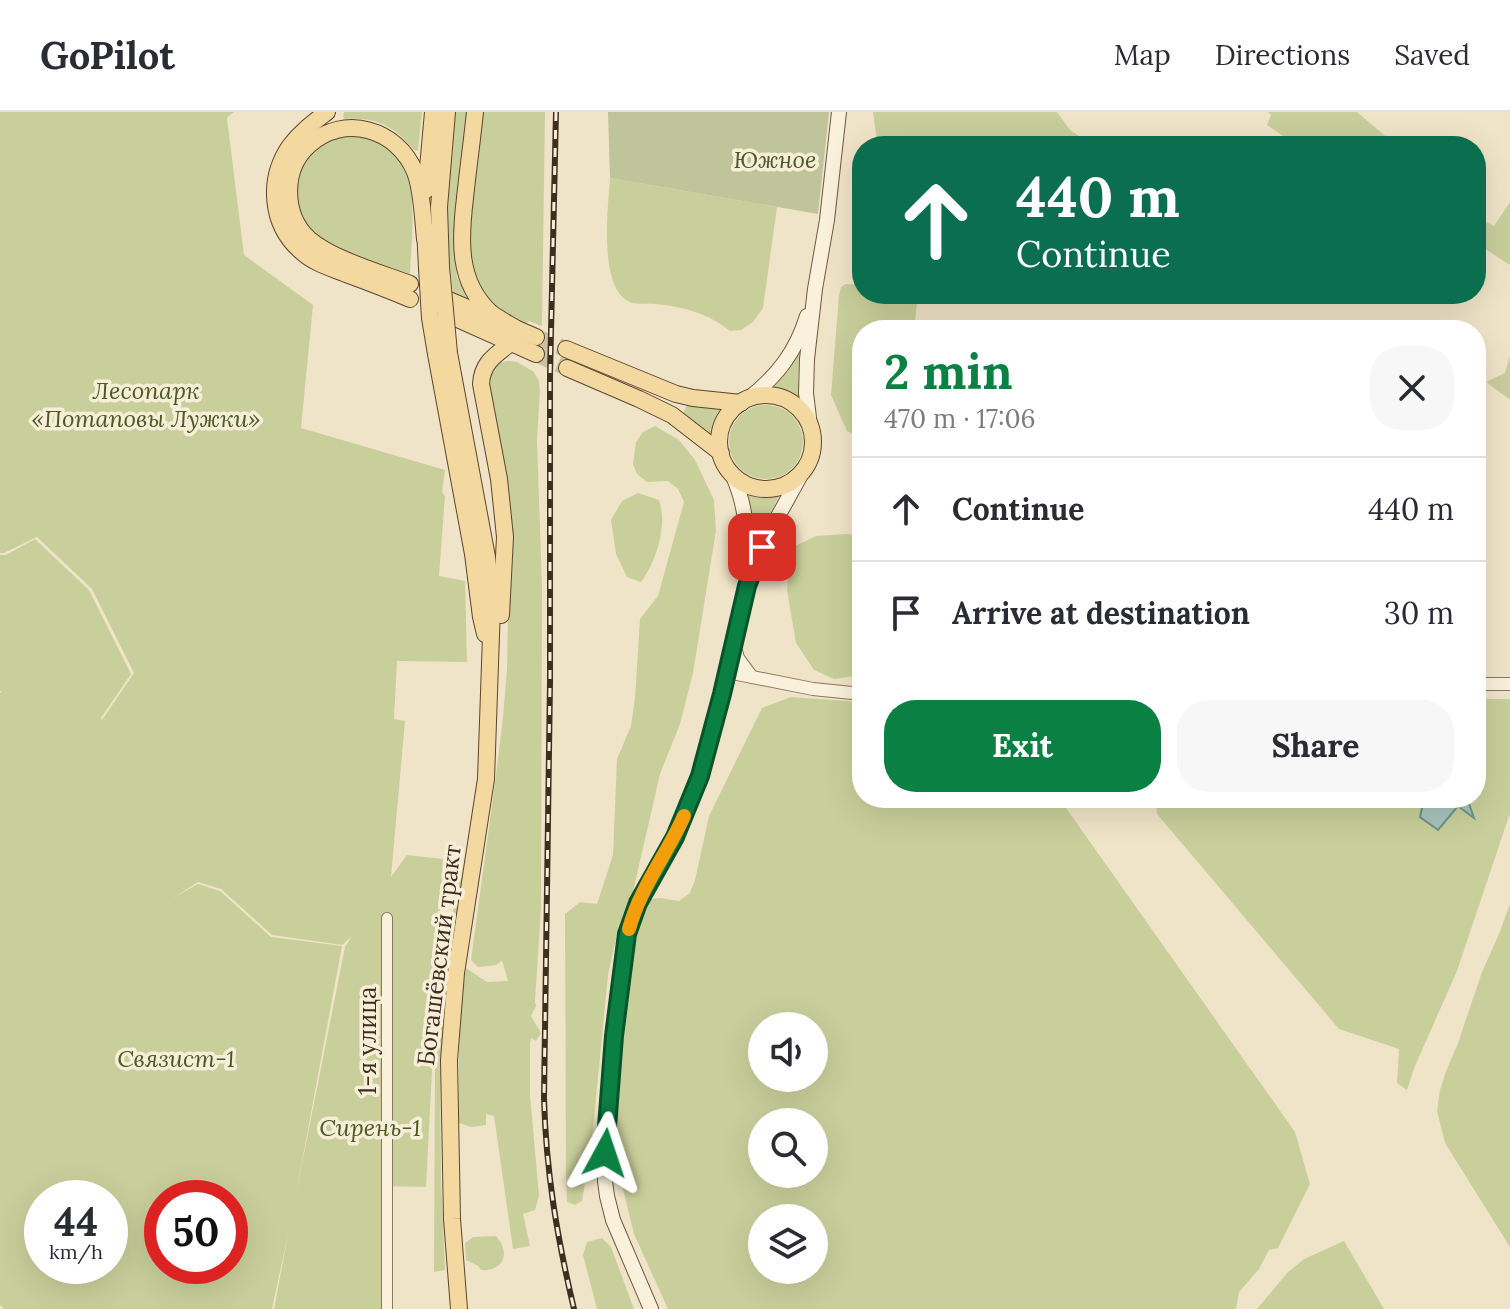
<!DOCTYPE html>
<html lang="en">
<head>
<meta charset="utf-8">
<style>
  :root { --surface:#fff; --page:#f7f7f7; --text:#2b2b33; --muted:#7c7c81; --line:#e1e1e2; --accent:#0b8043 }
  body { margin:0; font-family:Lora,serif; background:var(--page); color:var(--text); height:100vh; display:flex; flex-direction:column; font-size:30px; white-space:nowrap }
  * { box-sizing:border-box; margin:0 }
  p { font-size:26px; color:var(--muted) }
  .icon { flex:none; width:44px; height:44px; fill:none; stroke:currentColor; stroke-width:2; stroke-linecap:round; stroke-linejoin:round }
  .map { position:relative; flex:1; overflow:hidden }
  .drawer { position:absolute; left:852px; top:208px; width:634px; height:488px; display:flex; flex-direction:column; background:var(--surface); border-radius:32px; box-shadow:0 8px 32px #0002 }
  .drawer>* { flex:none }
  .banner { position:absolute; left:852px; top:24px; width:634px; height:168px; border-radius:32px; box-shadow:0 8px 32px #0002; background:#0b6e4f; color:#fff; overflow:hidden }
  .buttons { position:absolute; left:748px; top:900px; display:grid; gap:16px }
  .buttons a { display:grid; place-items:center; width:80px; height:80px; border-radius:50%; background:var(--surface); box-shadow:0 8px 32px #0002; font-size:40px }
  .speed { position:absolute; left:24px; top:1068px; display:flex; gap:16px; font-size:40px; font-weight:700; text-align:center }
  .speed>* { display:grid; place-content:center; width:104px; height:104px; border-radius:50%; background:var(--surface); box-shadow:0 8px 32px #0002; line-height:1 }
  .speed small { font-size:20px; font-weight:400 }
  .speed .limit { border:12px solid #d22; background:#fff; color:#111 }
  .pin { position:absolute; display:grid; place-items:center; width:68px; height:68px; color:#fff; margin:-34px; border-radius:16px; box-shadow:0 4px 12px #0006 }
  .me { position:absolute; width:88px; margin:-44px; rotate:5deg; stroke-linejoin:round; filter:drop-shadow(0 0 6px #0008) }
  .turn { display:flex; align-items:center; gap:28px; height:168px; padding:0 32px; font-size:36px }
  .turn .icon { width:104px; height:104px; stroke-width:2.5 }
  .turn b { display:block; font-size:56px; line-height:68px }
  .round { display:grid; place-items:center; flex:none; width:84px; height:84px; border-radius:32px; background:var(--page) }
  .summary { display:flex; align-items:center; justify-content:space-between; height:136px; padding:0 32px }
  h1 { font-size:48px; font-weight:700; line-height:60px; color:var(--accent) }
  .cta { display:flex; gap:16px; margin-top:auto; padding:16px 32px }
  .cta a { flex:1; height:92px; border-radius:32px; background:var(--accent); color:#fff; font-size:32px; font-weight:700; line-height:92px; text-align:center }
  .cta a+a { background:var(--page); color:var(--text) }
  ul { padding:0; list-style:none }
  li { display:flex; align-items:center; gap:24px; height:104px; padding:0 32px; border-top:2px solid var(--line) }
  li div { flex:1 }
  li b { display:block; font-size:30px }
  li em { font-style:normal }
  header { display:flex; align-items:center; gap:48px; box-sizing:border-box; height:112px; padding:0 40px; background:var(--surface); border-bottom:2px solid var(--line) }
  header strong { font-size:38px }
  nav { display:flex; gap:44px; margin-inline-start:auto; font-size:28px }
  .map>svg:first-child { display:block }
  .green { fill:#c9cf9b; fill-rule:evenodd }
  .cemetery { fill:#bfc49a }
  .water { fill:#a9c4bc; stroke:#6f938a; stroke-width:2 }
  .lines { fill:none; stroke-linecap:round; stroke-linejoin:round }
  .primary-tunnel { stroke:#ccc0a6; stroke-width:16; stroke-dasharray:16 8; stroke-linecap:butt }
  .minor-casing { stroke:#8d765c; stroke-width:12 }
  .tertiary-casing { stroke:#8d765c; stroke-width:14 }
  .secondary-casing { stroke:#6f573f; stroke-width:16 }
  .primary-casing { stroke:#5b4430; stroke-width:18 }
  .minor { stroke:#faf1dc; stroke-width:10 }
  .tertiary { stroke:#faf1dc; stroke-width:12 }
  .secondary { stroke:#faf1dc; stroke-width:14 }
  .primary { stroke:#f3d9a0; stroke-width:16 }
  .rail-casing { stroke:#3d2e20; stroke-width:6 }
  .rail { stroke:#f7eed8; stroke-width:3; stroke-dasharray:9; stroke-linecap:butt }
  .primary-bridge-casing { stroke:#5b4430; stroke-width:18; stroke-linecap:butt }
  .primary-bridge { stroke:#f3d9a0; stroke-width:16 }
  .route-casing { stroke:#07532c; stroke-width:20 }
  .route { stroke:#0b8043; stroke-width:14 }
  .slow { stroke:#f59e0b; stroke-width:14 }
  .labels { text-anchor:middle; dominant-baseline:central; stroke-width:7; stroke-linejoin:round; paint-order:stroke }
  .park-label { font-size:24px; font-style:italic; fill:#4d5a26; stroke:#f7eed8 }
  .street-label { font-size:24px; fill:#3d2e20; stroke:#f7eed8 }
</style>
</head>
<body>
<header>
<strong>GoPilot</strong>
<nav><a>Map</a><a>Directions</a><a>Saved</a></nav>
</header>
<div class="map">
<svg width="1510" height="1197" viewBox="0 0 1510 1197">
  <rect width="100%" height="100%" fill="#f0e4c8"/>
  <!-- green -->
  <g class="green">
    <path d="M0 0H234L227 6 244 143 313 193 301 316 445 358 442 380 445 384 439 464 465 469 467 550 397 549 394 607 405 609 391 765 407 743 443 747 426 1075 383 1074 384 1197H274L288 1122 272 1197H4L0 1193V581L2 579H0V443H6L35 427 89 478 131 562 101 606 102 608 134 561 92 477 37 425 4 441H0ZM198 770 221 777 272 823 342 833 352 824 345 835 296 1082 342 834 271 825 220 779 198 772 173 786ZM42 1086H110V1154H42ZM162 1086H230V1154H162Z"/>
    <path d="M344 0H422L418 39 414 38C394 14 377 5 345 7L343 5Z"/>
    <path d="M455 0H468L454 129 457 165 470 189 453 180 447 129V96Z"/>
    <path d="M481 0H545L542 214 529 209 525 212 512 205 489 188 480 176 474 164 468 128Z"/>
    <path d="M873 0H1057L1070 18 1094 34H875L877 29Z"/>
    <path d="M1268 0H1357L1397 34H1298L1267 13 1271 3Z"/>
    <path d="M366 24C373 27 383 29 389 34 422 59 411 126 410 163L342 138 316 124 300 106 295 80 302 55 312 38 335 25Z"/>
    <path d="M610 66 777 95 763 196 753 210 741 218 730 219C710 202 681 194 655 192 647 191 637 193 630 190 598 177 608 95 610 66Z"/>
    <path d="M862 70V109L854 104 853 81 857 71Z"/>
    <path d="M1510 90V153L1476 131V105L1494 114Z"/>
    <path d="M846 172 862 173V182H918L914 218H862V318L853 322 847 319 831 283 839 183 841 175Z"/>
    <path d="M798 243 800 244 798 265 800 289 789 282 773 276 788 259Z"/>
    <path d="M1510 243V286L1509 287 1486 270 1505 261Z"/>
    <path d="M510 249 517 250 534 260 539 269 540 278 537 328 542 475 541 797 535 889 536 894 531 904 541 921 536 929 531 926 530 932V983L539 1084 535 1098 523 1102 530 1134 513 1137 494 1004 486 1002V1013L471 1015 459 1011C459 959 457 907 466 856L487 870 508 869 502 849 496 853 478 855 471 848 495 671 503 606 507 557 510 400 487 268C493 256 496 249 510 249Z"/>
    <path d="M687 292 723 296 716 309 712 327 682 304Z"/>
    <circle cx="766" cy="330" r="37"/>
    <path d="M655 314 679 328 695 348 714 388 716 419 693 561 680 612 660 662 632 784 617 822 608 863 592 1027 582 1089 575 1093 567 1090 566 1064 565 802 580 790 597 792 613 743 617 647 631 614 635 586 640 507 658 484 684 390 678 377 668 369 647 370 637 362 633 352 636 330 643 320Z"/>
    <path d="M743 379 761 383 780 382 763 416 750 458Z"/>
    <path d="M638 381 659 388C668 413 656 450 641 470L627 465 616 442 611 408 622 389Z"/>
    <path d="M846 422 862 423V563L834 567 814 558 796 531 787 478 791 436 816 424Z"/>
    <path d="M791 585 862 590V686H1059L1295 1020 1310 1072 1278 1136 1269 1138 1259 1157 1239 1180 1236 1197H668L634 1122 612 1032 613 995 627 861 641 802 650 787 660 786 679 789 690 781 695 768 709 704 762 596ZM762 914H814V966H762ZM762 1010H814V1062H762ZM762 1106H814V1158H762Z"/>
    <path d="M1476 587H1510V701L1457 859 1415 954 1407 978 1397 971 1399 937 1339 917 1157 702 1156 686H1476Z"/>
    <path d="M460 763 462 767 443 919 440 960 441 1066 445 1158 434 1160 435 948 457 764Z"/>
    <path d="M1510 792V1135L1445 1031 1437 999 1440 978 1446 959 1457 934 1482 860 1499 822Z"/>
    <path d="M496 1124C511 1140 504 1160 481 1158L478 1154 466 1148 465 1131 473 1125Z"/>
    <path d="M602 1126 611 1135 634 1197H597L583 1143 587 1130Z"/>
    <path d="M1344 1129 1384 1197H1257L1287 1161 1304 1147Z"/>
  </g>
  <!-- cemetery -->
  <path class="cemetery" d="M608 0H829L818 102 610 66Z"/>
  <!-- water -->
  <path class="water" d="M1424 686H1467L1474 706 1458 694 1438 718 1420 705Z"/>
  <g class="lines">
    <!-- primary-tunnel -->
    <g class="primary-tunnel">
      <path d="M536 225 566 237"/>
      <path d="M536 242 567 256"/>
    </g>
    <!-- minor casing -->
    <g class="minor-casing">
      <path id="minor" d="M387 806V1197"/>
    </g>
    <!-- tertiary casing -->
    <g class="tertiary-casing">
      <g id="tertiary">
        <path d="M734 531 738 546 752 565"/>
        <path d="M727 560 813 577 862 582"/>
        <path d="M1476 572H1510"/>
      </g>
    </g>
    <!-- secondary casing -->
    <g class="secondary-casing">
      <g id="secondary">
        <path d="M748 287C777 264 796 240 807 204"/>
        <path d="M810 314 806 281 807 247 815 177 827 108 839 0"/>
        <path d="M732 362C748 397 747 425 747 463"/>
        <path d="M651 1197 613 1108 607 1084 605 1069V1041L614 924 624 839 632 804 646 775 675 725 700 664 722 582 747 474 776 408 803 359"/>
      </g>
    </g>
    <!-- primary casing -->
    <g class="primary-casing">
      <g id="primary">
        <path d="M327 0C314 10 300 20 290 34 267 67 270 113 302 140 314 151 331 156 346 162 368 170 389 178 410 187"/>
        <path d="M475 0C472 29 468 57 465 86 460 127 457 170 491 201 499 207 509 212 517 217"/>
        <path d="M426 78 433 0"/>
        <path d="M425 117 427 156"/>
        <path d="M441 155 439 95 447 0"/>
        <path d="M410 172C381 161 332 147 309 127 283 103 282 57 309 33 344 1 398 17 415 60 422 77 423 108 425 127"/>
        <path d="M449 188 536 225"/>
        <path d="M453 205 536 242"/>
        <path d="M566 237 676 282 693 286 741 291"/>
        <path d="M449 241 487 445 492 495 486 667 456 861 449 948 452 1107 459 1197"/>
        <path d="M436 242 473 442 481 505 485 522"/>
        <path d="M567 256 639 287 672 303 721 341"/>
        <circle cx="766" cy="330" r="47"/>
        <path d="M501 503 505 425 499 367 481 272C482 251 495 243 511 231"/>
      </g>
    </g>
    <!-- minor -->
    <use href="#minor" class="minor"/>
    <!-- tertiary -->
    <use href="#tertiary" class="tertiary"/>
    <!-- secondary -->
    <use href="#secondary" class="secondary"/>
    <!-- primary -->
    <use href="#primary" class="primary"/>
    <!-- rail casing -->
    <g class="rail-casing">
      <path id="rail" d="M556 0 550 264V570L544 986C546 1060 557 1125 574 1197"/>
    </g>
    <!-- rail -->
    <use href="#rail" class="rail"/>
    <!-- primary-bridge casing -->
    <g class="primary-bridge-casing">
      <g id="primary-bridge">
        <path d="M441 155 449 241"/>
        <path d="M427 156 430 206 436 242"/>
      </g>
    </g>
    <!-- primary-bridge -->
    <use href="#primary-bridge" class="primary-bridge"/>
  </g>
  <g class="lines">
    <!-- route casing -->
    <g class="route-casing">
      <path id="route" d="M605 1041 614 924 627 822 638 791 675 725 700 664 722 582 747 474 762 435"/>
    </g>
    <!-- route -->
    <use href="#route" class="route"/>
    <!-- slow -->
    <path class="slow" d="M629 817C640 776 667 742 684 704"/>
  </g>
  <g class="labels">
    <!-- park labels -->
    <g class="park-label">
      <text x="775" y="47">Южное</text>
      <text x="146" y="278">Лесопарк<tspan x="146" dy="28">«Потаповы Лужки»</tspan></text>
      <text x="176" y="946">Связист-1</text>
      <text x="370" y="1015">Сирень-1</text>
    </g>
    <!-- street labels -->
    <g class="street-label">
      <text transform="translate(439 843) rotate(-83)">Богашёвский тракт</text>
      <text transform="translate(367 929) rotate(-90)">1-я улица</text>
    </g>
  </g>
</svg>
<div class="buttons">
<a><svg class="icon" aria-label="sound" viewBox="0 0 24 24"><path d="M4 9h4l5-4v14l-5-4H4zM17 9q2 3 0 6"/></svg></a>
<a><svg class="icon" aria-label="search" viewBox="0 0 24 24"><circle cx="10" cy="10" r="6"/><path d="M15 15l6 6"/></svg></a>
<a><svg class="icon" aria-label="layers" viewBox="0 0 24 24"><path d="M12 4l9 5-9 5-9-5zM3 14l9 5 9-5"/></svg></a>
</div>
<div class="speed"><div>44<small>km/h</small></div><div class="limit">50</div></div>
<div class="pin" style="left:762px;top:435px;background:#d93025"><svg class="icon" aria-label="arrive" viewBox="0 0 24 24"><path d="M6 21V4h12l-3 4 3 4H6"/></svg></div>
<svg class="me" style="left:605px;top:1041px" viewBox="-20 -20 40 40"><path d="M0-17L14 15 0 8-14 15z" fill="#0b8043" stroke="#fff" stroke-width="4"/></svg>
<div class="banner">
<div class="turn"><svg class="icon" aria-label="ahead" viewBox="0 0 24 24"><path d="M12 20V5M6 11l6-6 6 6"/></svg><div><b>440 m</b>Continue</div></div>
</div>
<section class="drawer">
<div class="summary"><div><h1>2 min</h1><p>470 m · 17:06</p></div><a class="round"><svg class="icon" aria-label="close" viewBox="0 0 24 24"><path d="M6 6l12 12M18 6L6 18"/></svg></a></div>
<ul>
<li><svg class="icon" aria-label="ahead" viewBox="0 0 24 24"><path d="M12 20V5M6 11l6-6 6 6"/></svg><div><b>Continue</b></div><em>440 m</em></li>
<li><svg class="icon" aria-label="arrive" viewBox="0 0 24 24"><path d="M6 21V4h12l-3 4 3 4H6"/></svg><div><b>Arrive at destination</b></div><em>30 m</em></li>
</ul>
<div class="cta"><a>Exit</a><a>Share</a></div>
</section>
</div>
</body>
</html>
